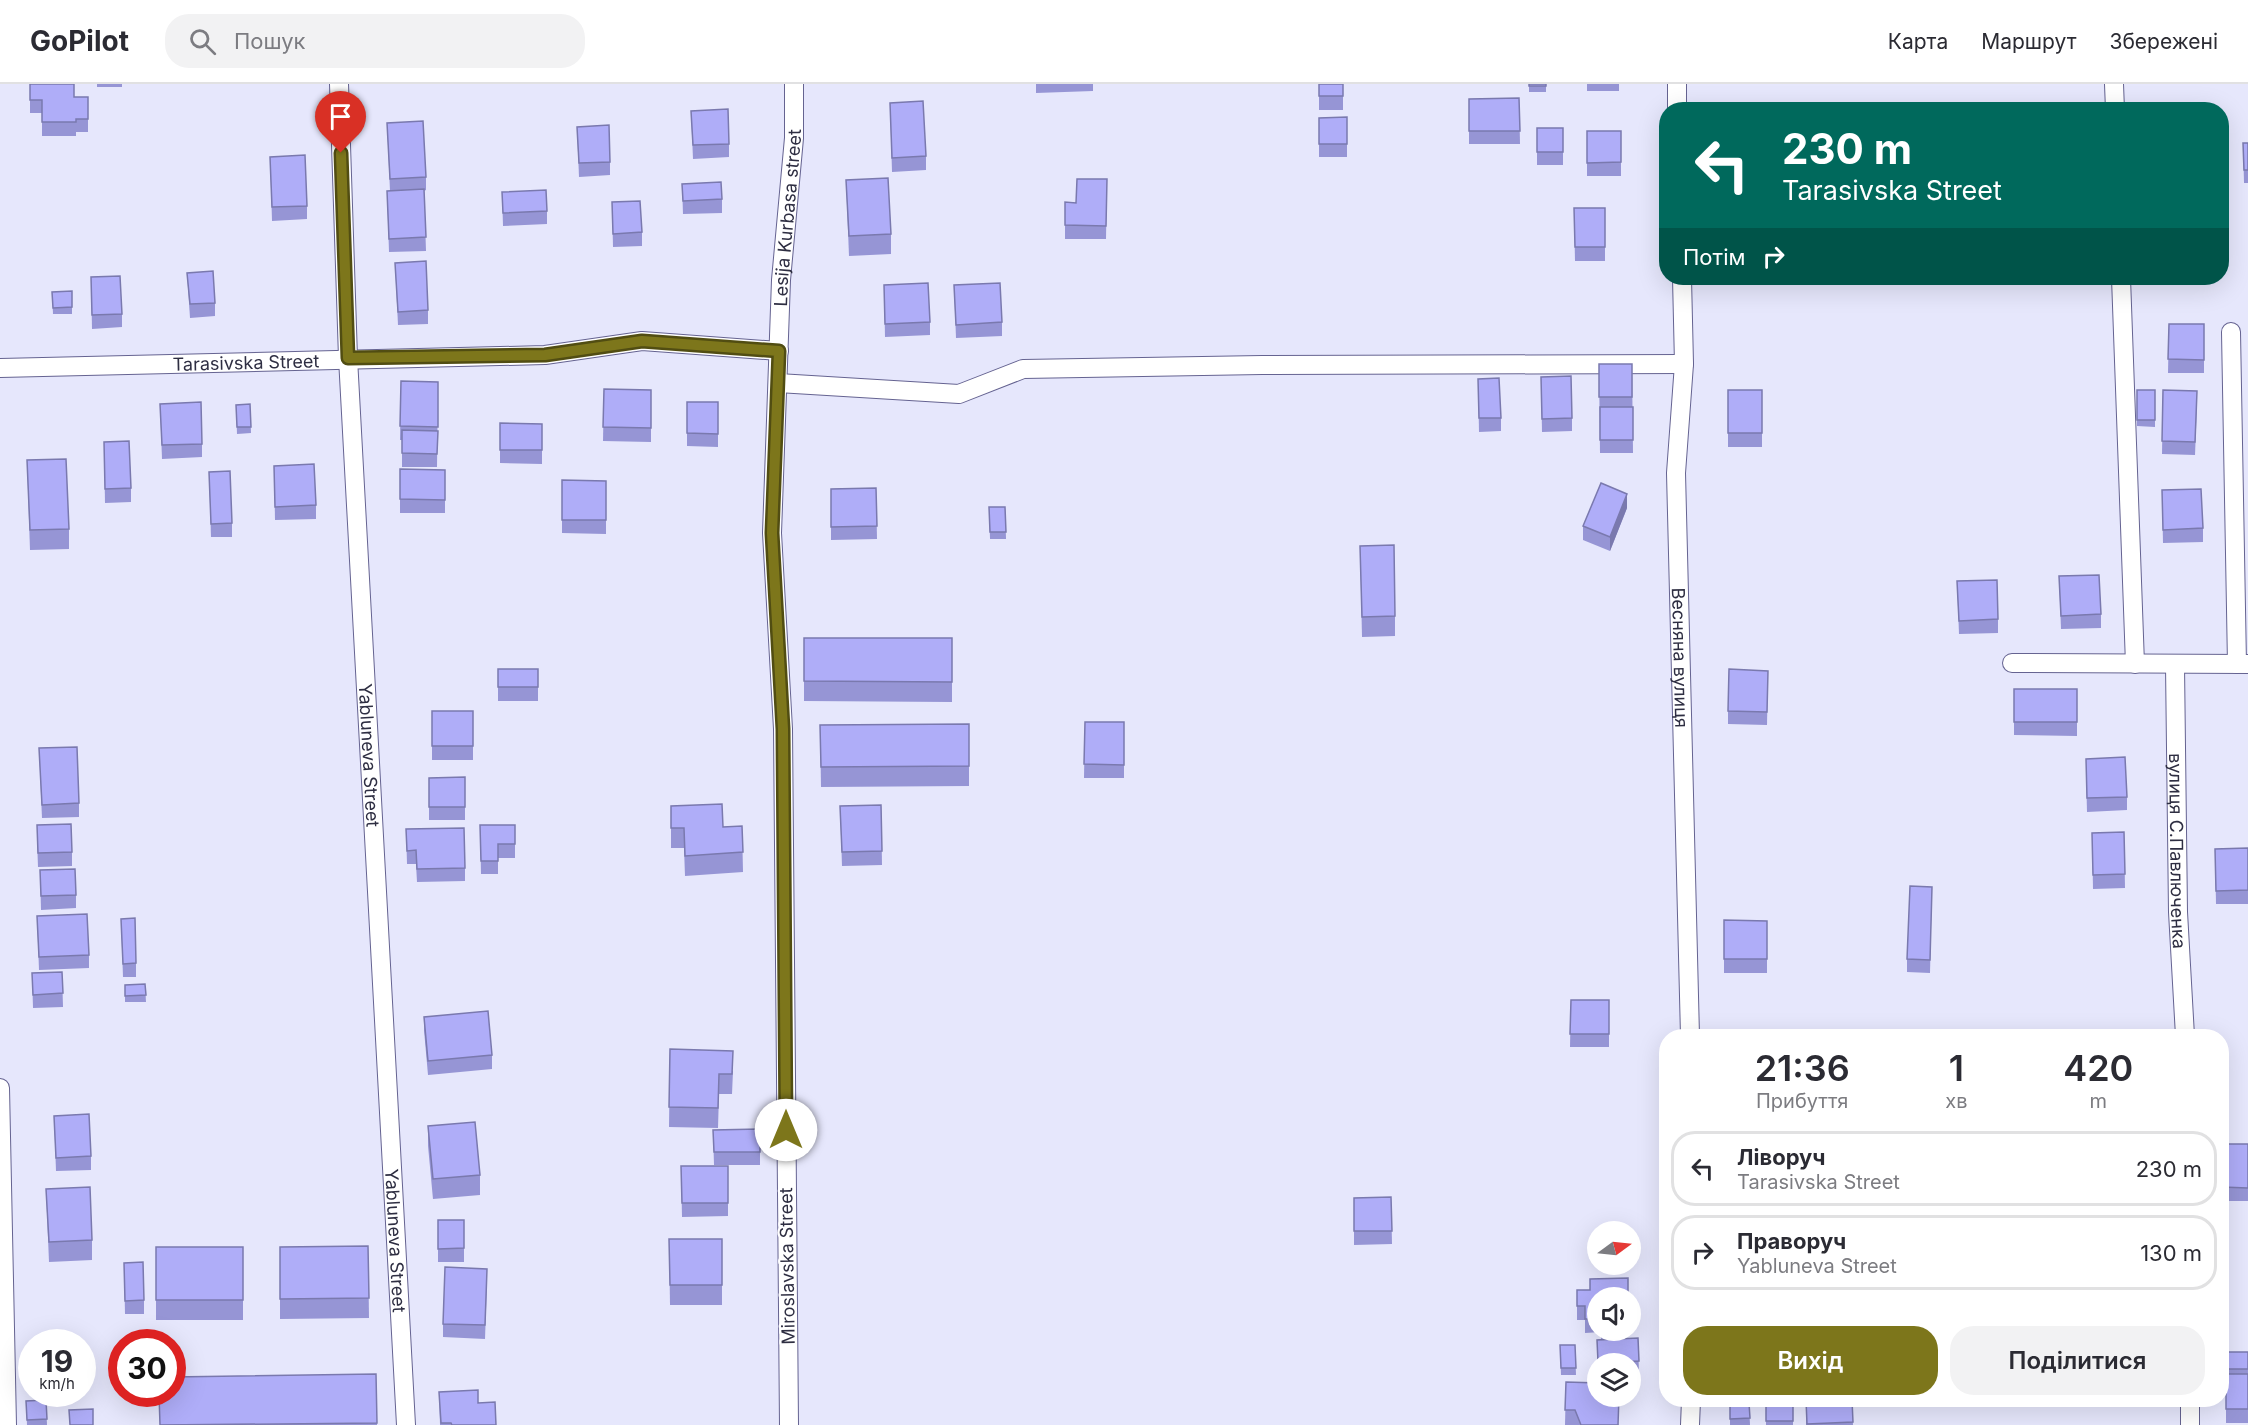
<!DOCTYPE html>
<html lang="uk">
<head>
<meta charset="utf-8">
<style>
  :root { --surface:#fff; --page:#f2f2f3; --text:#2b2b33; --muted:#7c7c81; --line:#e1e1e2; --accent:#7d761b }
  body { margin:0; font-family:Inter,sans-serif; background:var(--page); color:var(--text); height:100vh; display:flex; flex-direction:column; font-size:22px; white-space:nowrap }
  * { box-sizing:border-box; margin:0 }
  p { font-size:20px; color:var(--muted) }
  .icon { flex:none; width:33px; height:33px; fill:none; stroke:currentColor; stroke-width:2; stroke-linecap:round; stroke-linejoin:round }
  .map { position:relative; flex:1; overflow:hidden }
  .sheet { position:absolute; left:1659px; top:945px; width:570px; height:378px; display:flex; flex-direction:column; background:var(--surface); border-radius:24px; box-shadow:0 6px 24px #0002 }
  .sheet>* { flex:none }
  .banner { position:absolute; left:1659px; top:18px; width:570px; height:183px; border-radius:24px; box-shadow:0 6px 24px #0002; background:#00695c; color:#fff; overflow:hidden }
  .needle { width:39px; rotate:75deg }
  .controls { position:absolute; left:1587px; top:1137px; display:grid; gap:12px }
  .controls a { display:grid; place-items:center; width:54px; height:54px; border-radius:50%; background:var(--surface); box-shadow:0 6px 24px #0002; font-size:30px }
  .speed { position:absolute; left:18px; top:1245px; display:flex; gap:12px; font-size:30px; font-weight:700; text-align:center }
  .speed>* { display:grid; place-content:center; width:78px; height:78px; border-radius:50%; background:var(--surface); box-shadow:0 6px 24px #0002; line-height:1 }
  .speed small { font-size:15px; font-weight:400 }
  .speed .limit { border:9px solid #d22; background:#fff; color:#111 }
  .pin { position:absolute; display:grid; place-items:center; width:51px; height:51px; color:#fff; margin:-62px -26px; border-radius:50% 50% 50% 0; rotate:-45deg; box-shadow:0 0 6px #0007 }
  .pin .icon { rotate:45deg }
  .me { position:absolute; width:66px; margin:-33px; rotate:0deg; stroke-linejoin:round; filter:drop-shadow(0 0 4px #0008) }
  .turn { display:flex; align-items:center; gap:21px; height:126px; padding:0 24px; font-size:27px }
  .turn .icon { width:78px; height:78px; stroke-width:2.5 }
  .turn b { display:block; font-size:42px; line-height:51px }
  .then { display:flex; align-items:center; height:57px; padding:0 24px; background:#0003; gap:12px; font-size:22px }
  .eta { display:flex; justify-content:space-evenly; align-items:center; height:102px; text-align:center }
  .eta b { font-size:36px; font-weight:600; line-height:42px }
  .primary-button { display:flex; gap:12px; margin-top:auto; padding:12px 24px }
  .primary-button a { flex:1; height:69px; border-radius:24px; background:var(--accent); color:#fff; font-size:24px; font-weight:600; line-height:69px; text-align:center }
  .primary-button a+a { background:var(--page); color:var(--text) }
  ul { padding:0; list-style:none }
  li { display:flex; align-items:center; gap:18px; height:75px; margin:0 12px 9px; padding:0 12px; border:3px solid var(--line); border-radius:24px }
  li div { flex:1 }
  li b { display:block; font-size:22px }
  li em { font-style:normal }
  header { display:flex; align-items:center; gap:36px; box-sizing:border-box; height:84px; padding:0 30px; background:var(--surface); border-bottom:2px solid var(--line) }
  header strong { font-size:28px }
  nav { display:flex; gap:33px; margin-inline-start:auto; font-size:21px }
  .search { width:420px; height:54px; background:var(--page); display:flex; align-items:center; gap:15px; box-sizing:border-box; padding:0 21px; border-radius:24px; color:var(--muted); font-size:22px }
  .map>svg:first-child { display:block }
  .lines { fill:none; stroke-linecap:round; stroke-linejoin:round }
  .street-casing { stroke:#656391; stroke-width:20 }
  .street { stroke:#fff; stroke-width:18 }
  .wall { fill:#9695d5 }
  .shaded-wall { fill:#7a79ae }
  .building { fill:#afadf8; stroke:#7a79ae; stroke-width:1.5 }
  .route-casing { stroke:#514d12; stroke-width:15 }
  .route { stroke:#7d761b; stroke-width:10 }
  .labels { text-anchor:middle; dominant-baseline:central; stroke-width:4.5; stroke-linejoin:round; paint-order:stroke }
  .street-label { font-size:18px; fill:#2e2e42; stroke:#fff }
</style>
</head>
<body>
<header>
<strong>GoPilot</strong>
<div class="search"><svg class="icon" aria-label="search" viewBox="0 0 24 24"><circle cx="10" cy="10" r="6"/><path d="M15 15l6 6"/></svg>Пошук</div>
<nav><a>Карта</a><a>Маршрут</a><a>Збережені</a></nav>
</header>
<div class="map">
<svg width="2248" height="1341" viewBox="0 0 2248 1341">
  <rect width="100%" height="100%" fill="#e6e7fc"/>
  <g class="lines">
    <!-- street casing -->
    <g class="street-casing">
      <g id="street">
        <path id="s1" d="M339 0 348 274 406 1341"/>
        <path d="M1677 0V26"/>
        <path d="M2114 0 2115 26"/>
        <path id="s2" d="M1682 194 1684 280 1676 389 1690 952"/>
        <path d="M2121 194 2135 580"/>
        <path d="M2231 248 2237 580"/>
        <path id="s3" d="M0 284 545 271 642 257 779 267"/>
        <path d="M778 299 959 310 1023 285 1262 281 1684 280"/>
        <path d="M2012 579 2247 580"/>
        <path id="s4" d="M2175 581 2178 828 2185 952"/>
        <path d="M0 1004 7 1341"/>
        <path id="s5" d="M789 1341 783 645 772 449 781 196 794 54V0"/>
        <path d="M1690 1341 1691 1316"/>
        <path d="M2190 1341V1316"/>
      </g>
    </g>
    <!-- street -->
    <use href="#street" class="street"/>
  </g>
  <!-- wall -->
  <g class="wall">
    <path d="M30 0 74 13H88V48H76V52H42V29H30Z"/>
    <rect x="97" y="0" width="25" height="3"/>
    <path d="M1036 0H1093V7L1036 9Z"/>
    <rect x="1319" y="0" width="24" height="26"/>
    <rect x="1529" y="0" width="17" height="8"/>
    <rect x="1587" y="0" width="32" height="7"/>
    <path d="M1519 14 1520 60H1469V15Z"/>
    <path d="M890 19 926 72V86L892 88Z"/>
    <path d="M691 27 729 60V73L693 75Z"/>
    <path d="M1347 33V73H1319V34Z"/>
    <path d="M387 39 426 93V106L424 107 426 167 389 168 387 107H390Z"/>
    <path d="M577 43 610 78V91L579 93Z"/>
    <rect x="1537" y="44" width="26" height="37"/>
    <rect x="1587" y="47" width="34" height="45"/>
    <path d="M2243 59H2248V99H2244Z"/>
    <path d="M270 73 307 122V135L272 137Z"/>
    <path d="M1107 95 1106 155H1065V118L1076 119Z"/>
    <path d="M846 96 891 150V170L849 172Z"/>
    <path d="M682 100 722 115V129L683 130Z"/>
    <path d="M502 108 547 127V140L503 142Z"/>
    <path d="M612 118 642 148V162L613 163Z"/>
    <path d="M1574 124H1605V177H1575Z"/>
    <path d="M395 179 428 226V240L398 241Z"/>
    <path d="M187 189 215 219V232L190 234Z"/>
    <path d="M91 193 122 230V243L92 245Z"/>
    <path d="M884 201 930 238V251L885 253Z"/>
    <path d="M954 201 1002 238V252L956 254Z"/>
    <path d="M72 207V230H53L52 208Z"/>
    <path d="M2169 240H2204V289H2168Z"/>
    <path d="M1599 280H1632L1633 369H1600Z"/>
    <path d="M1541 293 1572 334V347L1542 348Z"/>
    <path d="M1478 295 1501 334V347L1479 348Z"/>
    <path d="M401 297 438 298 437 383H402V356H400Z"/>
    <path d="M604 305 651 306V358L603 357Z"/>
    <rect x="1728" y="306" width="34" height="57"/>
    <path d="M2137 306H2155V343L2137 342Z"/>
    <path d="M2163 306 2197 320 2195 371 2162 370Z"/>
    <path d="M687 318H718V363L687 362Z"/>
    <path d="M160 320 202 360V373L162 375Z"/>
    <path d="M250 320 251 349 237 350 236 321Z"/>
    <path d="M500 339 542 340V380L500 379Z"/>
    <path d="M104 358 131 404V418L105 419Z"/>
    <path d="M27 376 69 445V465L30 466Z"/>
    <path d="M274 382 316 421V435L275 436Z"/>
    <path d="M400 385 445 386V429H400Z"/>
    <path d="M209 388 232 439V453H211Z"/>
    <path d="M562 396 606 397V450L562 449Z"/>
    <path d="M876 404 877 455 831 456V405Z"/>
    <path d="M2162 406 2203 444V458L2163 459Z"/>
    <path d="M989 423H1005L1006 455H990Z"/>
    <path d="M1627 424 1610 467 1583 456V442Z"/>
    <path d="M1360 462 1395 532V552L1362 553Z"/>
    <path d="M2059 492 2101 530V544L2061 545Z"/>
    <path d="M1957 497 1998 535V549L1959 550Z"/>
    <path d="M804 554H952V618L804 617Z"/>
    <rect x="498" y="585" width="40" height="32"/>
    <path d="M1768 587 1767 641 1728 640V627Z"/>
    <path d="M2014 605H2077V652L2014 651Z"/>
    <rect x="432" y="627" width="41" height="49"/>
    <path d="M1085 638H1124V694H1084Z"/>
    <path d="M969 640V702L821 703 820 641Z"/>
    <path d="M39 664 79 719V733L42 734Z"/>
    <path d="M2086 688 2127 713V726L2087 728Z"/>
    <path d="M465 693V736H429V694Z"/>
    <path d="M881 721 882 781 842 782 840 722Z"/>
    <path d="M671 722 723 743 742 742 743 788 685 792 684 764H671Z"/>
    <path d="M480 741H515V774H498V790H481Z"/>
    <path d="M406 745 465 784V797L417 798 416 780H407Z"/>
    <path d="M2124 748 2125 804 2093 805 2092 749Z"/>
    <path d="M37 755 72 768V782L38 783Z"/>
    <path d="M2248 764V820H2216L2215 765Z"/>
    <path d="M40 786 76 811V824L41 826Z"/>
    <path d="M1932 803 1930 889 1907 888V875Z"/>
    <path d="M37 832 89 871V884L39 886Z"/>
    <path d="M121 835 136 879V893H123Z"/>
    <path d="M1724 836 1767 837V889H1724Z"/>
    <path d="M62 888 63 923 33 924 32 889Z"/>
    <path d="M145 900 146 918H125V901Z"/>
    <path d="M1571 916H1609V963H1570Z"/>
    <path d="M424 933 492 971V985L428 991 424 946Z"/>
    <path d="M670 965 733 987 732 1010H719L718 1044 669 1043Z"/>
    <path d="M54 1032 91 1072V1086L56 1087Z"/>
    <path d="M428 1042 480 1091V1111L433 1115 428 1062Z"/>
    <path d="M760 1045V1081H714L713 1046Z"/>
    <rect x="2222" y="1060" width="26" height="57"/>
    <path d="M681 1082H728V1132L682 1133Z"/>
    <path d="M46 1105 92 1156V1176L49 1178Z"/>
    <path d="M1391 1113 1392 1160 1354 1161V1114Z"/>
    <rect x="438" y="1136" width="26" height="42"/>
    <path d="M669 1155H722V1221H670Z"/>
    <path d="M368 1162 369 1234 280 1235V1163Z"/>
    <rect x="156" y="1163" width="87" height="73"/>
    <path d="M124 1179 144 1216V1230H125Z"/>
    <path d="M487 1198 485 1255 443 1253V1240Z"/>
    <path d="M1577 1206 1598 1214V1246H1629V1248H1619V1255L1638 1254 1639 1291H1630V1280H1598L1597 1256 1601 1255V1248L1585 1249V1236H1577Z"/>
    <path d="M1560 1261H1575L1576 1291H1561Z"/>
    <path d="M2222 1268H2248V1339H2226V1299H2222Z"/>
    <path d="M376 1290 377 1341H160Z"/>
    <path d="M1566 1298 1619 1341H1565Z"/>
    <path d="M439 1308 478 1319 496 1341H440Z"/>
    <path d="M46 1316 47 1341H27L26 1317Z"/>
    <rect x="1766" y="1316" width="27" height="25"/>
    <path d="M1806 1316H1852L1853 1341H1806Z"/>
    <path d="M1749 1319 1750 1341H1730V1320Z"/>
  </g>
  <!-- shaded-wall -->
  <path class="shaded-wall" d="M1627 410V424L1610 467V453Z"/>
  <!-- building -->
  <g class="building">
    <path d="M30 0H74V13H88V35H76V38H42V16H30Z"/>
    <rect x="1319" y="0" width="24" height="12"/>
    <rect x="1529" y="0" width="17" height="2"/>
    <path d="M1519 14 1520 47H1469V15Z"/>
    <path d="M923 17 926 72 892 74 890 19Z"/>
    <path d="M728 25 729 60 693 61 691 27Z"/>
    <path d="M1347 33V60H1319V34Z"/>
    <path d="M423 37 426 93 390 95 387 39Z"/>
    <path d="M609 41 610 78 579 79 577 43Z"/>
    <rect x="1537" y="44" width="26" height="24"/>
    <path d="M1587 47H1621V78L1587 79Z"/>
    <path d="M2243 59H2248V86H2244Z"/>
    <path d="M305 71 307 122 272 123 270 73Z"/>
    <path d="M888 94 891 150 849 152 846 96Z"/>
    <path d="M1077 95H1107L1106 142 1065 141V118L1076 119Z"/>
    <path d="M721 98 722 115 683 117 682 100Z"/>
    <path d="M424 105 426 153 389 155 387 107Z"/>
    <path d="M546 106 547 127 503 129 502 108Z"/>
    <path d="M640 117 642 148 613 150 612 118Z"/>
    <path d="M1574 124H1605V163H1575Z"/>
    <path d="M426 177 428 226 398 228 395 179Z"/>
    <path d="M213 187 215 219 190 220 187 189Z"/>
    <path d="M120 192 122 230 92 231 91 193Z"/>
    <path d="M928 199 930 238 885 240 884 201Z"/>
    <path d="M1000 199 1002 238 956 241 954 201Z"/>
    <path d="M72 207V223L53 224 52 208Z"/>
    <path d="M2169 240H2204V276L2168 275Z"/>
    <rect x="1599" y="280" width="33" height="33"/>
    <path d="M1571 292 1572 334 1542 335 1541 293Z"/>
    <path d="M1499 294 1501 334H1479L1478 295Z"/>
    <path d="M401 297 438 298V343L400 342Z"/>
    <path d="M604 305 651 306V344L603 343Z"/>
    <rect x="1728" y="306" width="34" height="43"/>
    <rect x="2137" y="306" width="18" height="30"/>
    <path d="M2163 306 2197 307 2195 358 2162 357Z"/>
    <path d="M201 318 202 360 162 361 160 320Z"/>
    <path d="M687 318H718V350L687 349Z"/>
    <path d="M250 320 251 343H237L236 321Z"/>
    <rect x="1600" y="323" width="33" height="33"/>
    <path d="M500 339 542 340V366H500Z"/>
    <path d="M402 346 438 347 437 370 402 369Z"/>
    <path d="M129 357 131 404 105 405 104 358Z"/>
    <path d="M66 375 69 445 30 446 27 376Z"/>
    <path d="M314 380 316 421 275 423 274 382Z"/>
    <path d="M400 385 445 386V416L400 415Z"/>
    <path d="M230 387 232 439 211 440 209 388Z"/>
    <path d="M562 396 606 397V436H562Z"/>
    <path d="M1601 399 1627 410 1610 453 1583 442Z"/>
    <path d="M876 404 877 442 831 443V405Z"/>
    <path d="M2201 405 2203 444 2163 446 2162 406Z"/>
    <path d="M989 423H1005L1006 448H990Z"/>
    <path d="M1394 461 1395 532 1362 533 1360 462Z"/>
    <path d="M2099 491 2101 530 2061 532 2059 492Z"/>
    <path d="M1997 496 1998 535 1959 537 1957 497Z"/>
    <path d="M804 554H952V598L804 597Z"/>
    <rect x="498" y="585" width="40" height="18"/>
    <path d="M1729 585 1768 587 1767 628 1728 627Z"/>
    <rect x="2014" y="605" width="63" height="33"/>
    <rect x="432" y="627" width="41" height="35"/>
    <path d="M1085 638H1124V681L1084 680Z"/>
    <path d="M969 640V682L821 683 820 641Z"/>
    <path d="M77 663 79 719 42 721 39 664Z"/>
    <path d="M2125 673 2127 713 2087 714 2086 675Z"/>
    <path d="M465 693V723H429V694Z"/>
    <path d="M722 720 723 743 742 742 743 768 685 772 684 744H671V722Z"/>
    <path d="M881 721 882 767 842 768 840 722Z"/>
    <path d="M71 740 72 768 38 769 37 741Z"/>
    <path d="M480 741H515V760H498V777H481Z"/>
    <path d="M464 744 465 784 417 785 416 766 407 767 406 745Z"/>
    <path d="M2124 748 2125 790 2093 791 2092 749Z"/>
    <path d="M2248 764V806L2216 807 2215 765Z"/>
    <path d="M75 785 76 811 41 812 40 786Z"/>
    <path d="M1910 802 1932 803 1930 876 1907 875Z"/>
    <path d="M87 830 89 871 39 873 37 832Z"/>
    <path d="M135 834 136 879 123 880 121 835Z"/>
    <path d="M1724 836 1767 837V875H1724Z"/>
    <path d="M62 888 63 909 33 911 32 889Z"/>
    <path d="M145 900 146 911 125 912V901Z"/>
    <path d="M1571 916H1609V950H1570Z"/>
    <path d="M488 927 492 971 428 977 424 933Z"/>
    <path d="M670 965 733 967 732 990H719L718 1024 669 1023Z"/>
    <path d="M89 1030 91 1072 56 1074 54 1032Z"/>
    <path d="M475 1038 480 1091 433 1095 428 1042Z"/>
    <path d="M760 1045V1068H714L713 1046Z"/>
    <path d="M2222 1060H2248V1104L2222 1103Z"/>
    <path d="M681 1082H728V1119H682Z"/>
    <path d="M90 1103 92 1156 49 1158 46 1105Z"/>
    <path d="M1391 1113 1392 1147H1354V1114Z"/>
    <path d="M438 1136H464V1164L438 1165Z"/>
    <path d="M669 1155H722V1201H670Z"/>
    <path d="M368 1162 369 1214 280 1215V1163Z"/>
    <rect x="156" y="1163" width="87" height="53"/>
    <path d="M143 1178 144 1216 125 1217 124 1179Z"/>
    <path d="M445 1183 487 1185 485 1241 443 1240Z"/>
    <path d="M1628 1194V1214H1598V1235H1585V1222H1577V1206H1590V1195Z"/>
    <path d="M1638 1254 1639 1277 1598 1278 1597 1256Z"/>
    <path d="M1560 1261H1575L1576 1284H1561Z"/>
    <rect x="2222" y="1268" width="26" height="17"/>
    <path d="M376 1290 377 1339 160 1341 159 1310H172V1293Z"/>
    <rect x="2226" y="1290" width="22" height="35"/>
    <path d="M1566 1298 1598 1299V1312H1619L1618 1341H1581L1575 1326H1565Z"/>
    <path d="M478 1306V1319L495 1318 496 1341H452L451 1339H441L439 1308Z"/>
    <path d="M46 1316 47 1335 27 1336 26 1317Z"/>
    <rect x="1766" y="1316" width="27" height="21"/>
    <path d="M1806 1316H1852L1853 1338 1807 1340Z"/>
    <path d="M1749 1319 1750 1334 1730 1335V1320Z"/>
    <path d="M93 1325V1341H70L69 1326Z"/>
  </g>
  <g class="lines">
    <!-- route casing -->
    <g class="route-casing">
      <path id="route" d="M341 69 348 274 545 271 642 257 779 267 772 449 783 645 786 1046"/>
    </g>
    <!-- route -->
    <use href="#route" class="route"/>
  </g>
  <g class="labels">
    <!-- street labels -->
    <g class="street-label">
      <text stroke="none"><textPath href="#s5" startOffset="1208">Lesija Kurbasa street</textPath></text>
      <text stroke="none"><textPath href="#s3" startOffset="246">Tarasivska Street</textPath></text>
      <text stroke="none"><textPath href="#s2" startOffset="380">Весняна вулиця</textPath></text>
      <text stroke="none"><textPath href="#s1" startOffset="672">Yabluneva Street</textPath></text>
      <text stroke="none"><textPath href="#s4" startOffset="186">вулиця С.Павлюченка</textPath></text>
      <text stroke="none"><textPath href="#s1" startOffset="1158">Yabluneva Street</textPath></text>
      <text transform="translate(787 1182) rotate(-91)">Miroslavska Street</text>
    </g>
  </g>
</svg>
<div class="controls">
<a><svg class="needle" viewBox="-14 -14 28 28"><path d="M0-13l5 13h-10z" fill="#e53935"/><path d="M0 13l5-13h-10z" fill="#7c7c81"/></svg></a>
<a><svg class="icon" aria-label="sound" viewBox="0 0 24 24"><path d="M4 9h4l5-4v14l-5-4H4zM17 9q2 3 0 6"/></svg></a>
<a><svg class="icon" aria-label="layers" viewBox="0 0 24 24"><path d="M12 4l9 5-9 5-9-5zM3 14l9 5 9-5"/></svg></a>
</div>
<div class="speed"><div>19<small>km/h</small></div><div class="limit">30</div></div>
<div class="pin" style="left:341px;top:69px;background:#d93025"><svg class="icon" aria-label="arrive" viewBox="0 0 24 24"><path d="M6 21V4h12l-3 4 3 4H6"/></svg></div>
<svg class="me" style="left:786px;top:1046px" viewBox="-20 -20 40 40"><circle r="19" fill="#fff"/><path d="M0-13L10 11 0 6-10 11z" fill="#7d761b"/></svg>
<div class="banner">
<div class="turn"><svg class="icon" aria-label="left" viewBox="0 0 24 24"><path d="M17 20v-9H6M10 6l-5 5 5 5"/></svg><div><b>230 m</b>Tarasivska Street</div></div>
<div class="then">Потім<svg class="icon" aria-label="right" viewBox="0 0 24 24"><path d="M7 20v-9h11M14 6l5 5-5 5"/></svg></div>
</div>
<section class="sheet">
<div class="eta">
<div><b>21:36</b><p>Прибуття</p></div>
<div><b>1</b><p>хв</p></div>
<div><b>420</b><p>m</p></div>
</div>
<ul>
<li><svg class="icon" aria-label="left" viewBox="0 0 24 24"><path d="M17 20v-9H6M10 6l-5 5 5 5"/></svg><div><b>Ліворуч</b><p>Tarasivska Street</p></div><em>230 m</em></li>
<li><svg class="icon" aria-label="right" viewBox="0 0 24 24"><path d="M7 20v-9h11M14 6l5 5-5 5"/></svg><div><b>Праворуч</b><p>Yabluneva Street</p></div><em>130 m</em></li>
</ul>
<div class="primary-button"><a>Вихід</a><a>Поділитися</a></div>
</section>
</div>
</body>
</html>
